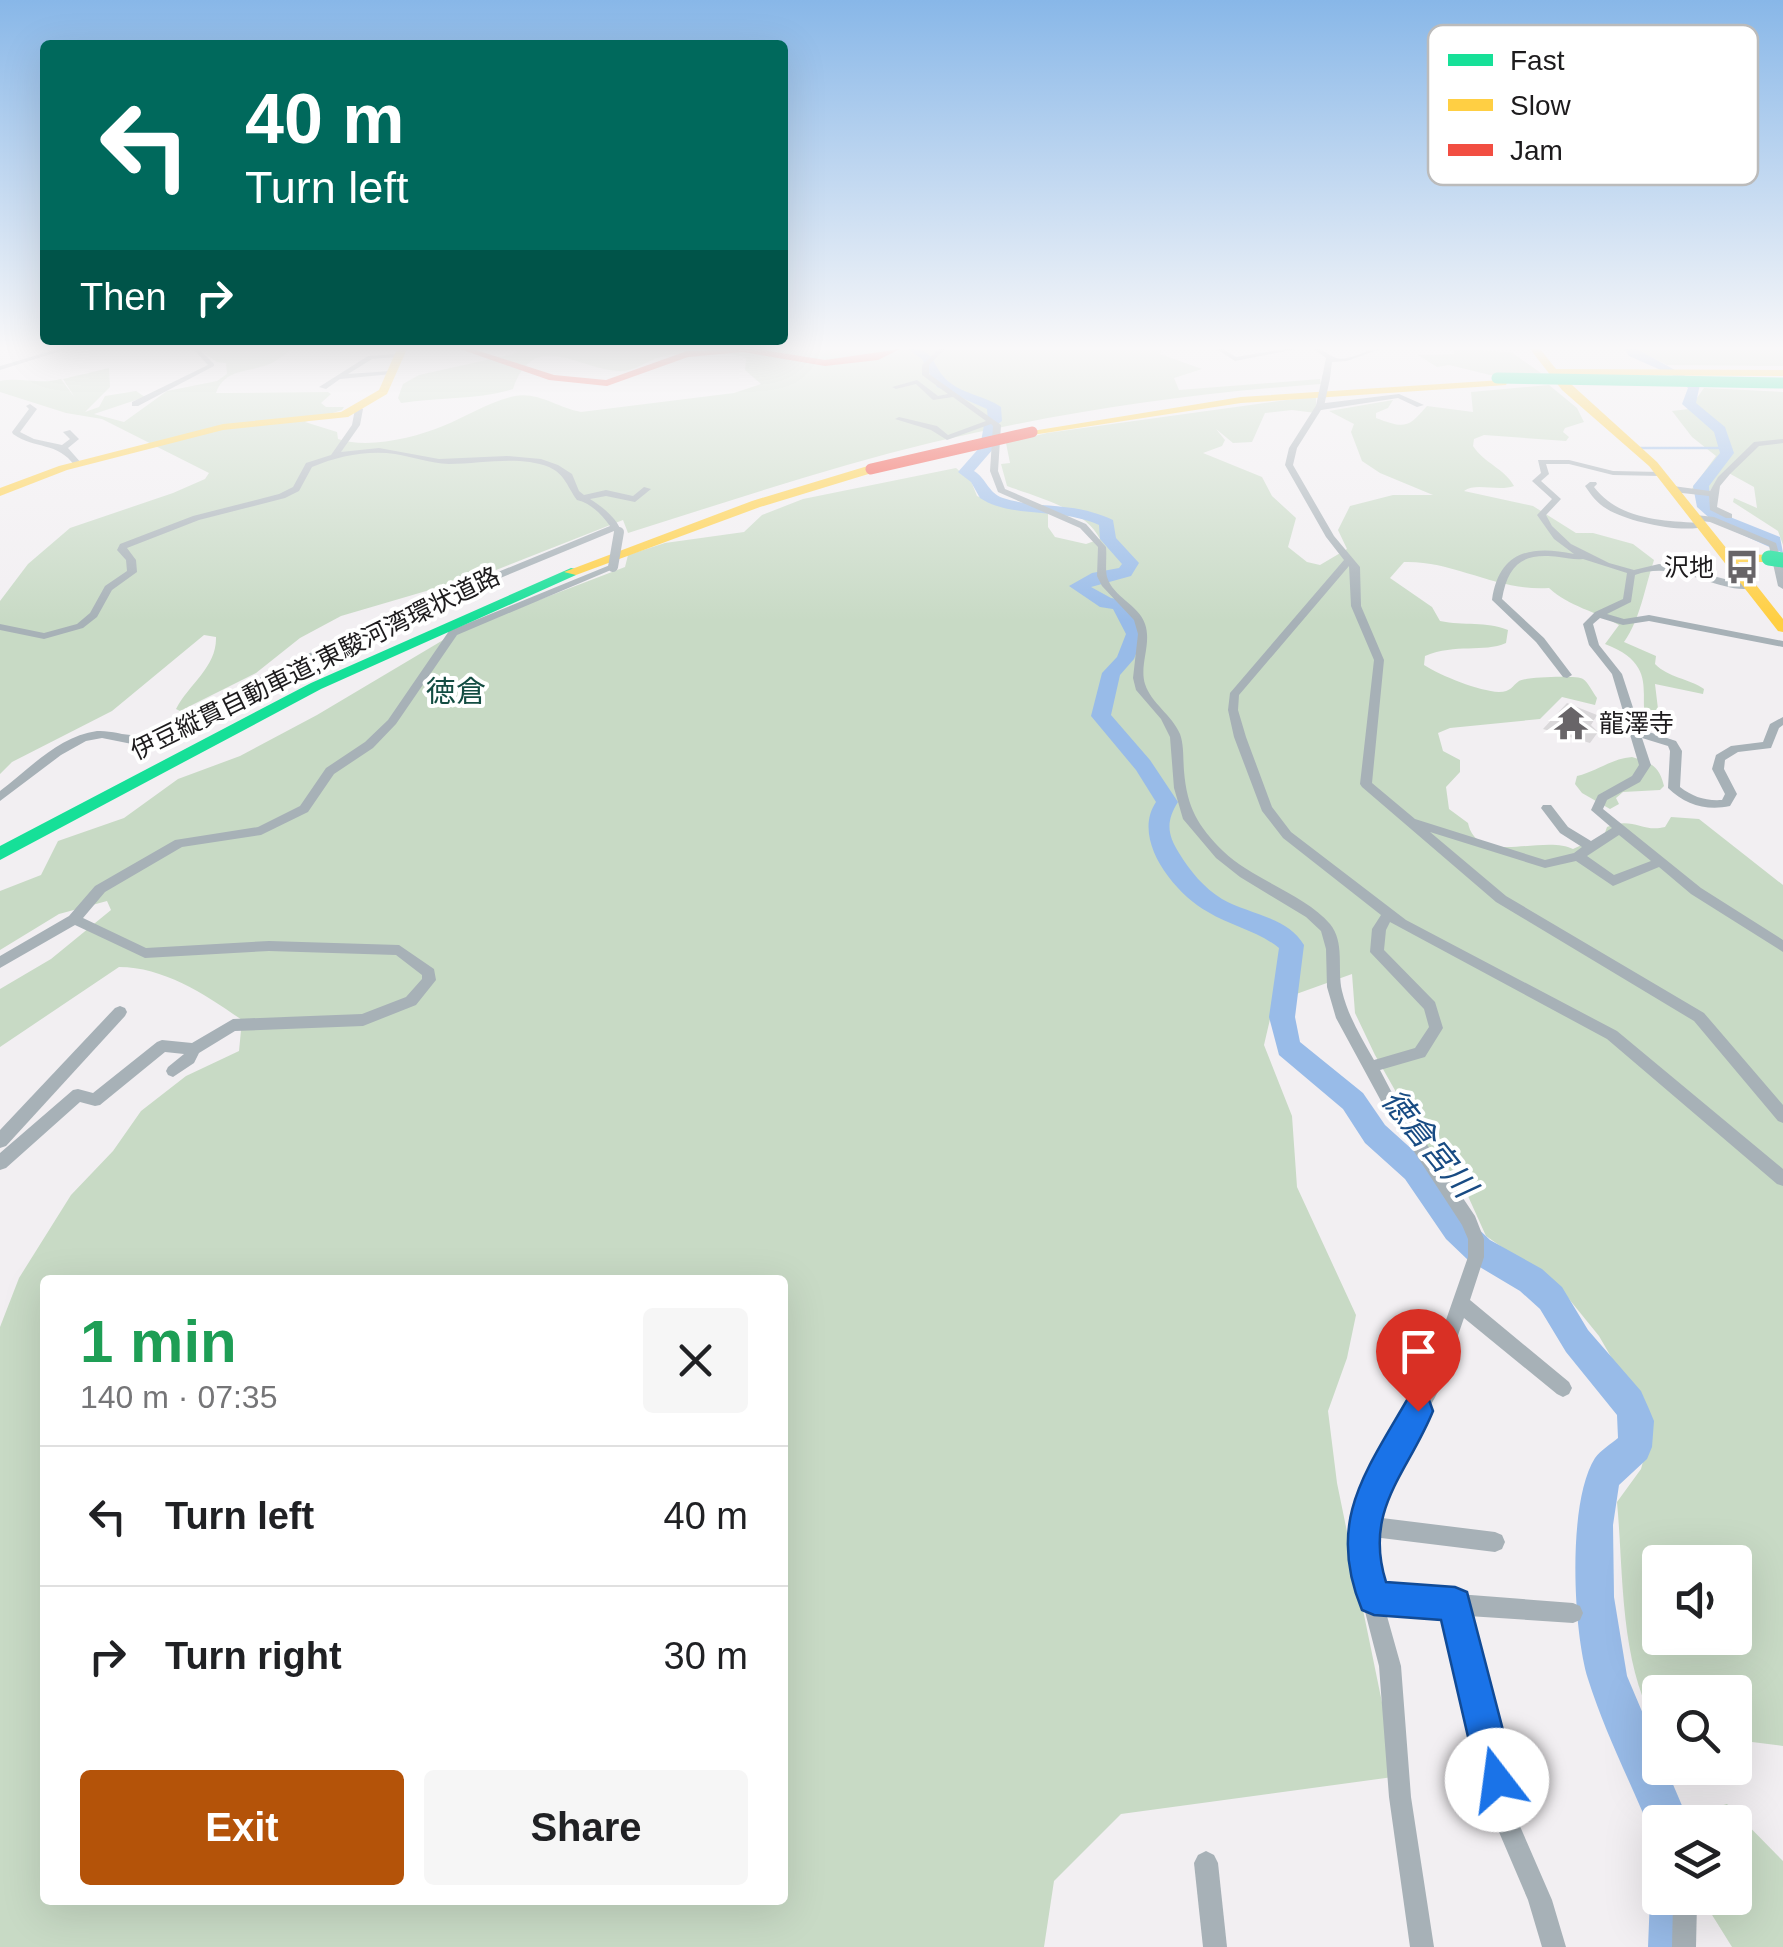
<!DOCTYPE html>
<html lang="en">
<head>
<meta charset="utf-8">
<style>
  :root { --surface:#fff; --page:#f6f6f6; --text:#202124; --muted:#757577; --line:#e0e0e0; --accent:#b45309 }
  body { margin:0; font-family:Helvetica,"Noto Sans JP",sans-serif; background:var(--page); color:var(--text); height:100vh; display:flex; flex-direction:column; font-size:38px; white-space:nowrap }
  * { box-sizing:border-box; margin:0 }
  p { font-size:32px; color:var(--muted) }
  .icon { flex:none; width:55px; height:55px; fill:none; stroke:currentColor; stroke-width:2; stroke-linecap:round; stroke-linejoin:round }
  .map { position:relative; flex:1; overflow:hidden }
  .details { position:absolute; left:40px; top:1275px; width:748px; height:630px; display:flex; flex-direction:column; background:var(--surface); border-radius:10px; box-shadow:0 10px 40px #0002 }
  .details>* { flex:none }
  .guide { position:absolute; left:40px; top:40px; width:748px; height:305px; border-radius:10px; box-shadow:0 10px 40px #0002; background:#00695c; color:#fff; overflow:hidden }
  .tools { position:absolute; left:1642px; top:1545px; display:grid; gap:20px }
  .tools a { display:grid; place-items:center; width:110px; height:110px; border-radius:10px; background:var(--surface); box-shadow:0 10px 40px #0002; font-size:50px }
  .pin { position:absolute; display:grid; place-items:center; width:85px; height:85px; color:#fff; margin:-102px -42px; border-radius:50% 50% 50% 0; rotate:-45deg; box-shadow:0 0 10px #0007 }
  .pin .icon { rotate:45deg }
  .me { position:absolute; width:110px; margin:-55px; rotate:345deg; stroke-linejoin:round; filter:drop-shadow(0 0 8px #0008) }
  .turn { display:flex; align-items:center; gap:35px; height:210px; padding:0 40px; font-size:45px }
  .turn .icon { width:130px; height:130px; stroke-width:2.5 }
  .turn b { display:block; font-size:70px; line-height:85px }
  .then { display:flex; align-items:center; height:95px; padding:0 40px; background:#0003; gap:20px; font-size:38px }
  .round { display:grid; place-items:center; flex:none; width:105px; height:105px; border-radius:10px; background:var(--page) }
  .headline { display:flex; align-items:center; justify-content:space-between; height:170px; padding:0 40px }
  h1 { font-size:60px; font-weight:600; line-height:75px; color:#1e9e55 }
  .cta { display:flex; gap:20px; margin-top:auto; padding:20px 40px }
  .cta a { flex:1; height:115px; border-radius:10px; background:var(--accent); color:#fff; font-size:40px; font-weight:600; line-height:115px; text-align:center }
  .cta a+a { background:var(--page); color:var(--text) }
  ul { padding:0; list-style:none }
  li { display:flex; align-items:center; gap:30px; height:140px; padding:0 40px; border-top:2px solid var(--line) }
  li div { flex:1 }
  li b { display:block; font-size:38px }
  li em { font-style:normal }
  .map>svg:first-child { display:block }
  .green { fill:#c8dac5; fill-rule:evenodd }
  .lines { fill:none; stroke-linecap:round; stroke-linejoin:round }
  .stream { stroke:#98bbe8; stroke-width:2.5 }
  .river { fill:#98bbe8; fill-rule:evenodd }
  .building { fill:#dad8da }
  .street { fill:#a7b1b7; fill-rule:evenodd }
  .fast { fill:#16e098; fill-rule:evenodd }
  .slow { fill:#ffcf43; fill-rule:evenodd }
  .jam { fill:#f24e42; fill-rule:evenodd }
  .street-bridge-far1 { stroke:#a7b1b7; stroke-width:8 }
  .street-bridge { stroke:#a7b1b7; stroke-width:10 }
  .fast-bridge-far1 { stroke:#16e098; stroke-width:11 }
  .fast-bridge { stroke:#16e098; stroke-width:15 }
  .jam-bridge { stroke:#f24e42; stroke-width:11 }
  .route { fill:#1a73e8; stroke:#114b97; stroke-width:2.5 }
  .labels { text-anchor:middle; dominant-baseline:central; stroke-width:8; stroke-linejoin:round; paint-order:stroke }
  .far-poi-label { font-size:25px; fill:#1d1b1d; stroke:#fff; text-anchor:end }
  .far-street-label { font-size:25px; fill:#1d1b1d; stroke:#fff }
  .far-quarter-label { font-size:30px; fill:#134c42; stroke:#fff }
  .water-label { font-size:32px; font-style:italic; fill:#184b83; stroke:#fff }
  .key { fill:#fff; stroke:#bbb; stroke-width:2.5 }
  .key-label { font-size:28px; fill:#1d1b1d }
</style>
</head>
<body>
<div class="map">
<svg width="1783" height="1947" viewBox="0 0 1783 1947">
  <rect width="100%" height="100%" fill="#f2eff2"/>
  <!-- green -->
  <g class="green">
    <path d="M198 349H293C286 353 279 359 272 363 251 373 225 367 216 393L328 392 331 394 321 403 326 407H344L342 410 305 422 337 432 338 439C368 449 414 438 443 426 467 416 490 401 515 396 539 392 558 408 581 412L734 393 761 384 745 370 746 358 713 349H1162L1160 354 1202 369 1174 378 1179 390 1320 379 1321 384C1161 395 1001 421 847 465 774 486 701 510 628 533L623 520 491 572 341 616 300 638 256 673 180 711 176 709C189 684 217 667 216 637L204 635 112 711 12 762 0 774V601L28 564 70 528 173 493 205 479 209 473 102 419 66 413 0 392V381C22 377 39 385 61 379L75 398 63 379 109 368 110 387 85 412 99 407 105 396 136 391 145 397 94 414 124 422 167 391 217 381 227 374 226 363 217 362Z"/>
    <path d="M521 349H704C688 352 672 354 657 358 646 362 632 372 620 371 580 371 534 327 513 389 477 400 438 397 401 403L398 398 403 384 419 375 513 354Z"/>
    <path d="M1454 349 1511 352 1541 373 1490 375 1449 365 1437 367 1418 355 1454 354Z"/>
    <path d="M1636 349H1783V366L1667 365Z"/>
    <path d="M1549 385 1577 408 1584 422 1565 428 1563 432 1569 437 1566 441 1484 435 1474 439 1473 446C1484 463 1505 469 1514 486 1498 492 1476 482 1464 491L1533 506 1576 533H1593L1633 544 1654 560C1645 587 1640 620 1624 642L1656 656 1655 664C1669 678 1688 678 1704 689L1703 694 1655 684 1661 734C1621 714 1674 670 1605 644L1619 625C1597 612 1568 606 1549 588 1499 592 1453 560 1404 562L1390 578 1432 607 1440 621C1464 626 1486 621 1508 630L1506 643C1483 653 1456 643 1425 656L1424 665C1441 676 1479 691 1499 692 1511 692 1512 686 1519 681 1525 677 1578 675 1583 679 1588 682 1593 693 1597 698L1595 705 1562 697 1540 719 1450 728 1438 733 1443 751 1460 760V772L1446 787 1449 809 1468 823C1477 867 1544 834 1573 849L1586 843 1601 844 1607 827C1633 816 1642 833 1665 827L1671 817 1699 819 1783 885V1746L1752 1742 1735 1763V1692H1660V1733C1619 1667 1624 1577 1617 1502L1641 1469 1647 1447 1644 1398 1618 1369 1599 1336 1560 1288 1486 1236 1463 1185 1426 1145 1375 1055 1355 1013 1352 974 1274 1002 1264 1045 1292 1116 1297 1187 1356 1315 1347 1358 1328 1411 1337 1483 1394 1761 1393 1777 1121 1814 1054 1881 1044 1947H0V1327L19 1278 71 1195 113 1151 141 1111 186 1076 239 1051 242 1020C206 995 164 967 119 967L0 1047V989L51 959 111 910 107 901 59 914 0 950V891L41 875 58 841 124 818 178 779 240 756 317 715 460 630 625 567 628 555 665 543 744 532 762 515 803 499 956 468 971 481 977 496C998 505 1036 504 1048 514V527L1055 537 1086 544 1100 539C1085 509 1037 497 1007 486L1001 464 1010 463 1006 443 1047 433 1316 396V413L1292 410 1265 413 1252 442 1233 443 1216 429 1225 440 1222 446 1203 453 1262 477 1272 496 1296 518 1288 547 1307 562 1320 565 1347 549 1338 530 1350 506 1393 495H1433L1380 473 1362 461 1351 432 1354 424 1329 411 1393 400 1388 408 1376 413V418C1405 429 1408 428 1427 406L1473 412 1471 392ZM45 1280H782V1900H45ZM1660 1562H1735V1638H1660Z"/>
    <path d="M1704 388 1783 392V545L1778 531 1733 502 1734 498 1757 508 1754 487 1725 471 1709 492 1691 490 1716 456 1692 437 1672 411 1689 409Z"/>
    <path d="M1632 757C1652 763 1659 766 1664 786L1660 790 1623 792 1616 798 1619 804 1610 809 1582 793 1575 784 1577 776C1598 771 1610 759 1632 757Z"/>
    <path d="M1727 1804 1783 1861V1947H1732L1704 1902V1898H1735V1822H1704L1713 1808Z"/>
  </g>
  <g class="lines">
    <!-- stream -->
    <path class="stream" d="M1640 448H1725"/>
    <!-- river -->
    <g class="river">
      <path d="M908 349C937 347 931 368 949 382 963 394 986 396 1001 407L1002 421 998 424 994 448 974 471C987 479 988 493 1003 498 1041 510 1069 500 1113 520L1116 538 1139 563 1131 576 1091 587 1111 598 1126 601 1144 634 1134 659 1120 675 1111 715 1150 760 1178 802C1166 821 1167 834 1179 853 1190 871 1204 888 1222 899 1248 914 1288 917 1304 945L1295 1017 1300 1042 1363 1093 1385 1125 1425 1161 1468 1219 1490 1240 1542 1269 1562 1287 1588 1330 1641 1391 1649 1409 1654 1421 1652 1447 1647 1459 1619 1485 1613 1525 1614 1597 1627 1676 1660 1754V1768H1666L1689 1822H1660V1840L1653 1837C1632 1785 1605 1733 1588 1679 1573 1630 1567 1502 1595 1458 1601 1450 1611 1444 1618 1438L1617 1415 1566 1352 1540 1309 1520 1291 1468 1260 1446 1239 1405 1179 1365 1143 1343 1109 1279 1055 1269 1017 1279 948C1258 931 1231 926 1208 912 1174 893 1131 839 1156 802L1136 770 1091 716 1102 673 1117 657 1126 634 1113 609 1100 607 1069 586 1092 573 1119 568 1122 564 1100 539 1099 525C1059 507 1012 519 980 498L971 482 958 472 980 447 984 425 988 421 987 409 937 387 922 359Z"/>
      <path d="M1625 349H1637L1700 384 1696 403 1725 427 1734 453 1709 486 1710 503 1725 515 1780 537 1783 553 1714 522 1697 507 1693 486 1720 453 1714 432 1682 404 1688 388 1672 375 1629 356Z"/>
      <path d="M1660 1881V1898H1694L1692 1947H1648L1650 1898Z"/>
    </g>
  </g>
  <!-- building -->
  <path class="building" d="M1567 703 1597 715 1591 725 1598 732 1590 743 1543 729Z"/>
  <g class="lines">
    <!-- street -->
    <g class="street">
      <path d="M58 349H67L0 370V366Z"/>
      <path d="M193 349H199L214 364V366L138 406H132V402L208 365Z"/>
      <path d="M939 349H945L929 365V374L1001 425 998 471 1005 489 1086 524 1106 547C1107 556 1105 569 1107 577 1113 597 1139 605 1145 624 1152 644 1139 665 1145 684 1151 703 1172 715 1180 734 1184 745 1183 759 1184 771 1187 808 1198 826 1223 851 1253 880 1306 895 1330 924 1345 942 1337 969 1342 991 1348 1016 1361 1037 1374 1060L1415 1048 1429 1027 1424 1009 1370 952 1372 929 1381 915 1283 838 1262 811 1234 737 1228 710 1230 693 1344 560 1326 537 1285 465 1289 448 1317 404 1399 394 1424 405 1417 407 1398 398 1321 410 1297 448 1293 465 1334 536 1360 567 1361 606 1384 660 1372 783 1415 819 1545 860 1574 853 1582 847 1560 833 1541 808 1543 805H1551L1568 827 1591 841 1612 828 1591 810 1598 795 1632 776 1639 765 1612 674 1589 645 1583 624 1595 612 1623 599 1627 573 1583 559C1575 560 1568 558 1559 557 1523 552 1508 564 1502 599L1544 638 1572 675 1567 678 1563 677 1536 642 1492 600C1499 551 1531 545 1574 554L1554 539 1537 515 1552 499 1532 481 1541 473 1538 460H1569L1613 471 1661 472 1665 474 1661 476 1613 475 1569 464H1546L1549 474 1541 481 1561 499 1546 515 1552 526 1571 544 1609 563 1634 570 1659 564 1674 566 1756 587C1724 598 1680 558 1635 575L1631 602 1607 614 1624 619 1649 615 1783 641V647L1649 621 1623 625 1600 618 1593 624 1599 645 1622 674 1640 729 1676 741 1682 751 1680 787C1693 797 1705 801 1722 800L1725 794 1712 769 1716 755 1731 746 1763 742 1770 724 1783 717V725L1779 728 1771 748 1738 752 1725 760 1724 769 1737 794 1730 806C1707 811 1685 805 1668 788L1670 751 1668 746 1642 738 1651 765 1640 782 1607 800 1603 809 1701 888 1783 940V952L1691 894 1659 867 1613 886 1576 861 1545 868 1430 832 1506 896 1704 1013 1783 1105V1123L1778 1121 1694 1021 1496 902 1362 787 1360 784 1374 660 1351 606 1349 566 1239 695 1238 710 1246 737 1272 807 1291 832 1406 920 1617 1031 1783 1169V1186L1777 1184 1607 1039 1390 922 1386 930 1384 950 1435 1002 1443 1028 1425 1057 1380 1070 1391 1091 1475 1216 1484 1239V1257L1470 1300 1569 1382 1572 1388 1569 1394 1563 1397 1557 1394 1464 1318 1439 1390 1381 1496 1374 1517 1495 1532 1502 1535 1505 1542 1502 1549 1495 1552 1373 1537 1372 1561 1380 1588 1573 1603 1580 1606 1583 1613 1580 1620 1573 1623 1468 1616 1519 1824 1552 1900 1566 1947H1542L1528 1900 1496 1825 1447 1614 1385 1609 1401 1666 1411 1797 1434 1947H1410L1389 1797 1379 1666 1352 1561 1353 1522 1365 1485 1425 1380 1468 1257V1239L1462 1225 1381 1101 1336 1018 1327 987 1326 949 1321 931 1306 917 1240 877 1216 858 1183 819 1174 788 1170 737 1161 719 1136 690 1133 678 1138 634 1134 620 1102 586 1097 576 1098 547 1080 528 998 492 990 471 993 426 991 424 947 440 931 430 895 419 899 417 937 426 948 435 986 421 953 397 933 400 916 384 896 389 892 387 917 380 938 396 948 394 922 375V365ZM1619 835 1651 861 1614 875 1587 856Z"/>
      <path d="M1216 349H1223L1236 357 1285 349H1297L1235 361Z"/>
      <path d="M1314 349H1321C1326 352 1330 356 1336 358 1350 362 1366 348 1380 349L1347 361 1332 362 1330 378 1326 380 1322 378 1326 358Z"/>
      <path d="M396 354 398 357 372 359 348 374 390 371 392 374 340 379 326 389 319 387 368 356Z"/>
      <path d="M30 404 37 409 20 432 34 439 62 445 70 439 63 432 70 430 79 439 68 448 82 464 81 466H75C57 441 36 450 13 434L12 432 29 409 26 406Z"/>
      <path d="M359 407 363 409 360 425 341 452 379 448 439 459 507 456 541 459 558 465 572 474 579 491 584 495 606 490 633 496 644 487 651 489 635 502 606 496 590 499C604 508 618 519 622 534H616L614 531 365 634 153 739 132 744 102 738 86 741 61 755 0 801V791C29 769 59 736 97 731 114 730 128 738 145 734L357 630 610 526C602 515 591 503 577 500 568 488 565 474 549 467 518 455 481 464 449 464 430 463 413 457 395 454 368 450 338 456 312 467L299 491 285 498 199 520 127 548 136 560 137 572 112 590 97 617 83 628 44 639 0 630V624L44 633 77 624 90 613 105 586 127 571 126 560 117 550 120 544 193 516 279 494 293 487 306 463 331 455 352 425 355 409Z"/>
      <path d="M1783 439V443L1759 446 1730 474 1720 486 1717 507 1732 514V518H1726L1710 510 1709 496 1673 492 1669 489 1673 486 1710 491 1718 477 1754 442Z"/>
      <path d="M1590 482H1596L1597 484 1594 487C1619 520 1664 521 1702 523L1706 526C1684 534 1628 522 1607 509 1597 503 1591 495 1585 486Z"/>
      <path d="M1696 515 1714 517 1776 543 1783 567V589L1778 586 1769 546 1710 522 1693 520V516Z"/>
      <path d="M610 565 618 567 457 635 396 724 373 748 334 774 308 812 261 835 182 847 105 892 83 918 146 948 269 941 399 945 434 969 436 980 416 1005 363 1026 235 1031 199 1053 194 1063 173 1077 168 1075 166 1071 168 1067 184 1054 165 1052 100 1105 95 1106 80 1102 6 1168 0 1170V1153L73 1090 78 1089 93 1093 157 1042 162 1040 192 1043 233 1019 362 1014 406 997 422 979V975L396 955 269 951 145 958 75 925 0 968V956L69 916 95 886 175 840 258 827 300 806 326 768 365 742 388 720 449 631Z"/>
      <path d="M120 1006 125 1008 127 1012 125 1016 6 1146 0 1148V1130L115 1008Z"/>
      <path d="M1206 1851 1214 1855 1218 1863 1227 1947H1203L1194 1863 1198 1855Z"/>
      <path d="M1675 1898H1695L1697 1903 1696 1947H1672L1673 1903Z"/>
    </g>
    <!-- fast -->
    <path class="fast" d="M571 568 576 569V575L321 689 0 860V846L311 683Z"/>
    <!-- slow -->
    <g class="slow">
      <path d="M397 349H407L387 394 348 417 223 430 67 470 0 496V488L59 466 223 424 341 412 379 390Z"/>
      <path d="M1530 349H1540L1556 369 1783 370V376L1561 375 1657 462 1731 554 1774 555 1776 558 1769 562H1738L1783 619V632L1778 631 1649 466 1562 390Z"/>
      <path d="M1502 380 1507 383 1506 385 1241 403 1032 435 1026 432 1241 397Z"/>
      <path d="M871 465 877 469 875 472 760 507 576 575 564 572 752 501Z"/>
    </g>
    <!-- jam -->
    <path class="jam" d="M460 349H473L554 375 606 380 687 351 758 349 825 360 900 349 878 360 825 366 743 352 688 357 607 386 549 380Z"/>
    <!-- street-bridge-far1 -->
    <path class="street-bridge-far1" d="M1320 406 1326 378"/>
    <!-- street-bridge -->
    <path class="street-bridge" d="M613 567 619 532"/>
    <!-- fast-bridge-far1 -->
    <path class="fast-bridge-far1" d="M1497 378 1783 383"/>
    <!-- fast-bridge -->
    <path class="fast-bridge" d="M1769 558 1783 560"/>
    <!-- jam-bridge -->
    <path class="jam-bridge" d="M871 469 1032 432"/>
  </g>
  <!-- sky -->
  <linearGradient id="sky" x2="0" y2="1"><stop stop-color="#88b7e8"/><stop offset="0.56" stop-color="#f9f8f9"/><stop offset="1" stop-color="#f9f8f9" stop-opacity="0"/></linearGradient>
  <rect width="1783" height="621" fill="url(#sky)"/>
  <!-- route -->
  <path class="route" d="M1418 1396 1429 1400 1433 1411C1408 1473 1363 1509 1386 1582L1455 1587 1467 1592 1516 1780 1510 1793 1497 1799 1483 1793 1478 1780 1441 1620 1374 1615 1362 1610C1326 1523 1364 1474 1407 1400Z"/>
  <!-- icons -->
  <defs>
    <g id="bus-bare" transform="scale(2.7)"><path d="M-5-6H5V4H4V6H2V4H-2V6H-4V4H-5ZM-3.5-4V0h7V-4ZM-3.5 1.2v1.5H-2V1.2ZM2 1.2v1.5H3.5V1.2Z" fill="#686568" stroke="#fff" stroke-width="2.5" paint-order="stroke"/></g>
    <g id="temple-bare" transform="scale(2.7)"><path d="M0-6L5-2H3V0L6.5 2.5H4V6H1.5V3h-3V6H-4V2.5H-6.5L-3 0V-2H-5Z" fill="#686568" stroke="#fff" stroke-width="2.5" paint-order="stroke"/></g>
  </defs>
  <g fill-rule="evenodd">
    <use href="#bus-bare" x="1742" y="567"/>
    <use href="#temple-bare" x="1571" y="723"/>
  </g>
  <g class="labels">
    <!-- far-poi labels -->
    <g class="far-poi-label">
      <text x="1714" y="567">沢地</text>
      <text x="1599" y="723" text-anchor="start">龍澤寺</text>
    </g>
    <!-- far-street labels -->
    <g class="far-street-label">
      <text transform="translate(315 663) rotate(-26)">伊豆縦貫自動車道;東駿河湾環状道路</text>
    </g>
    <!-- far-quarter labels -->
    <g class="far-quarter-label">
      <text x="456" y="691">徳倉</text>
    </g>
    <!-- water labels -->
    <g class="water-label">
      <text transform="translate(1429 1143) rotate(51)">徳倉宮川</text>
    </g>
  </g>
  <!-- legend -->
  <rect x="1428" y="25" width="330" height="160" rx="15" class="key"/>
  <rect x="1448" y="54" width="45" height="12" fill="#16e098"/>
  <rect x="1448" y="99" width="45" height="12" fill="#ffcf43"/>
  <rect x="1448" y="144" width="45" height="12" fill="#f24e42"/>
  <g class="key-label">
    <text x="1510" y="70">Fast</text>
    <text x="1510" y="115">Slow</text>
    <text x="1510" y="160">Jam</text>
  </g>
</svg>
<div class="tools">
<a><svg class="icon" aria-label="sound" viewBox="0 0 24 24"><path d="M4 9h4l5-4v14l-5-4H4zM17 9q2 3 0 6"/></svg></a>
<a><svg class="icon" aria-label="search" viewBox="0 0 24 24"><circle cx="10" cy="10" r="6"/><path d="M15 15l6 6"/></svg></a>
<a><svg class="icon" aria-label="layers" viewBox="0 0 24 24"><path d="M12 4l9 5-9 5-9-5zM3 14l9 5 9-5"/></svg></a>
</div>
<div class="pin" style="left:1418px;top:1411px;background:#d93025"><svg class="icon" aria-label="arrive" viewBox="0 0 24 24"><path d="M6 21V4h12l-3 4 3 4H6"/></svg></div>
<svg class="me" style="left:1497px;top:1780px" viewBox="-20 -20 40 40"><circle r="19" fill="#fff"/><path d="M0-13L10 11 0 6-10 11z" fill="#1a73e8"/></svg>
<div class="guide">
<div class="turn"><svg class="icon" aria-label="left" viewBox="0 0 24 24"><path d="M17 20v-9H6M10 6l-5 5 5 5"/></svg><div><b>40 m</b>Turn left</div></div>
<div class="then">Then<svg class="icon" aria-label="right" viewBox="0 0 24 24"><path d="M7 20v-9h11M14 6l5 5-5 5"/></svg></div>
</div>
<section class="details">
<div class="headline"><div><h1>1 min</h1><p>140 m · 07:35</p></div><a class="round"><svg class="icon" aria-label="close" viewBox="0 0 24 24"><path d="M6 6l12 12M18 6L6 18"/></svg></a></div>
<ul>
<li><svg class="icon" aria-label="left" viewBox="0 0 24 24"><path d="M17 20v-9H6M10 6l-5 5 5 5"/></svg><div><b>Turn left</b></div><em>40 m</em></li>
<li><svg class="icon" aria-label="right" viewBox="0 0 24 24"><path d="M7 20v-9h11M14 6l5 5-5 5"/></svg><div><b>Turn right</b></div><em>30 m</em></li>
</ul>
<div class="cta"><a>Exit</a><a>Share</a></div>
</section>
</div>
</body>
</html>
